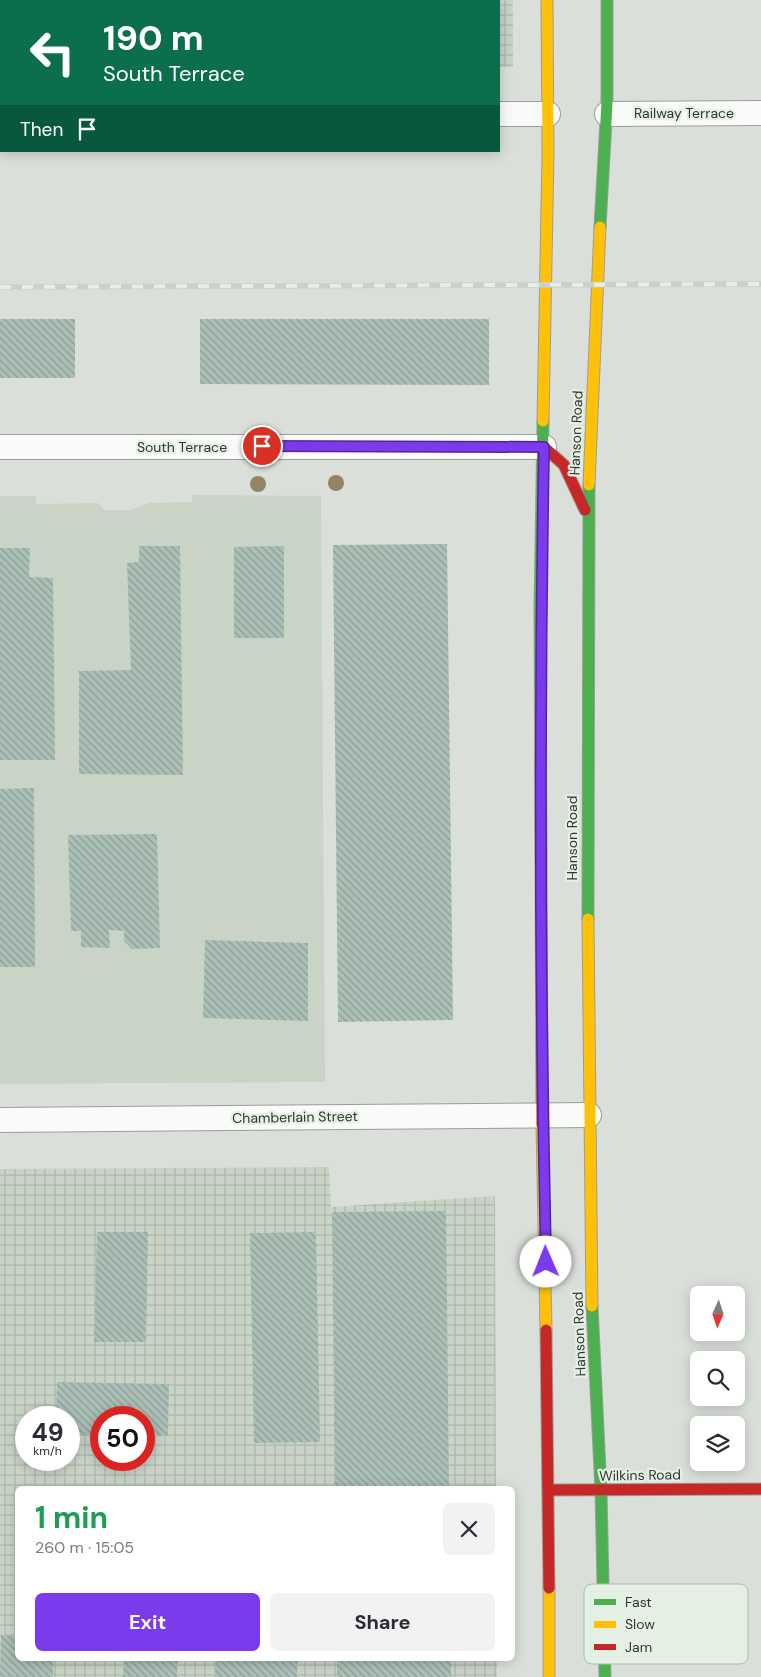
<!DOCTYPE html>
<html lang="en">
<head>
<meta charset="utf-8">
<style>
  :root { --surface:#fff; --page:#f2f2f3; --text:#2b2b33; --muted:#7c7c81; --accent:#7c3aed }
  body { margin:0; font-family:"DM Sans",sans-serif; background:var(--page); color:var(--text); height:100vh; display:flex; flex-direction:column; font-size:19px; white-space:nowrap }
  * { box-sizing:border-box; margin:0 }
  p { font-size:16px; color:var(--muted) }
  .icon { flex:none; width:28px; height:28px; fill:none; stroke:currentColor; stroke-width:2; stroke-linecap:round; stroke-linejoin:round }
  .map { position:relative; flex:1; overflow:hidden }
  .panel { position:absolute; left:15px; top:1486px; width:500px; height:175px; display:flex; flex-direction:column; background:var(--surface); border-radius:8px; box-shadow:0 2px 12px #0003 }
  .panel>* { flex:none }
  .banner { position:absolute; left:0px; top:0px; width:500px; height:152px; box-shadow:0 2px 12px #0003; background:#0b6e4f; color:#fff; overflow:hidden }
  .needle { width:32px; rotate:183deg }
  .controls { position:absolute; left:690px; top:1286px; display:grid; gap:10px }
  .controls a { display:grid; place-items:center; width:55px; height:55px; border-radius:8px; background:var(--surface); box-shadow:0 2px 12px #0003; font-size:25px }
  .speed { position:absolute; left:15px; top:1406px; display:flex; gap:10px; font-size:25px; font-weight:700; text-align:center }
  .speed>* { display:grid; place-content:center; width:65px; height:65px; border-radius:50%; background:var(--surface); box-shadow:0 2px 12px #0003; line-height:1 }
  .speed small { font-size:12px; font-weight:400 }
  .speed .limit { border:8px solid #d22; background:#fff; color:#111 }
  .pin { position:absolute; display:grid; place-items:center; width:42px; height:42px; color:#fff; margin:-21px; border:2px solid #fff; border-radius:50%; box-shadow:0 1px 5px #0007 }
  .me { position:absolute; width:55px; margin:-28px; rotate:359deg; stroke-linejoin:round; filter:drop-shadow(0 0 4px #0008) }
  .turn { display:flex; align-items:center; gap:18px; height:105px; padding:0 20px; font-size:22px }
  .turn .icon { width:65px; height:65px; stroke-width:2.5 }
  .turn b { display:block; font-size:35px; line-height:42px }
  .then { display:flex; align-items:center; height:48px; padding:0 20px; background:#0003; gap:10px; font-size:19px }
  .round { display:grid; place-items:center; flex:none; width:52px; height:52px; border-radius:8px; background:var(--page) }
  .summary { display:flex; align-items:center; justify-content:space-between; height:85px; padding:0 20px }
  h1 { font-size:30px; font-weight:700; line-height:38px; color:#1e9e55 }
  .primary-button { display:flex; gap:10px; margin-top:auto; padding:10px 20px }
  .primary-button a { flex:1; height:58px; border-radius:8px; background:var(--accent); color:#fff; font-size:20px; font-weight:700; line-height:58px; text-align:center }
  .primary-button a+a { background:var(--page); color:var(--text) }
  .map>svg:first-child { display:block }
  .built { fill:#c9d4c7 }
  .industrial { fill:url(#industrial-grid); fill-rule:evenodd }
  .building { fill:url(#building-back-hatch) }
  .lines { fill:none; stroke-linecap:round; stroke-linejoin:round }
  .street-casing { stroke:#9a9e99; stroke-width:26 }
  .fast-casing { stroke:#9a9e99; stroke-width:13 }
  .slow-casing { stroke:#9a9e99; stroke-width:13 }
  .jam-casing { stroke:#9a9e99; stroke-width:13 }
  .street { stroke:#f9faf9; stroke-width:24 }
  .fast { stroke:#4caf50; stroke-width:11 }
  .slow { stroke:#ffc107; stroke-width:11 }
  .jam { stroke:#c62828; stroke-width:11 }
  .rail-casing { stroke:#cdcfcd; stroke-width:5.5 }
  .rail { stroke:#e5f0e4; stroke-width:4; stroke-dasharray:11; stroke-linecap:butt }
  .tree { fill:#918563 }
  .route-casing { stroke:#51269a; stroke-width:12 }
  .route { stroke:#7c3aed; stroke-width:9 }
  .labels { text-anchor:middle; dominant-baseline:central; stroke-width:4.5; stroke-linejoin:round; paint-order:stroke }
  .street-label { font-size:14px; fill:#333732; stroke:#e5f0e4 }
  .key { fill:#e5f0e4; stroke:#b0b8af; stroke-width:1 }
  .key-label { font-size:14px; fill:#333732 }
</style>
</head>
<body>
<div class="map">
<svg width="761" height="1677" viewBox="0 0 761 1677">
  <defs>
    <pattern id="industrial-grid" width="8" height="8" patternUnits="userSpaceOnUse" patternTransform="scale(1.25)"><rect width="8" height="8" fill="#c9d4c7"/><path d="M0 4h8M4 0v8" fill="none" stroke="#adb7ab"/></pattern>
    <pattern id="building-back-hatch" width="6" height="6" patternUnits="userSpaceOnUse" patternTransform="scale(1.25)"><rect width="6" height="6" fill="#abc0b7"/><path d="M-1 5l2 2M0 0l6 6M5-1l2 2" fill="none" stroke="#8c9d95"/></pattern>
  </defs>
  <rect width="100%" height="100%" fill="#dae0d9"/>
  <!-- built -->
  <path class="built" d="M192 495 321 496 325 1082 0 1084V496H36V504L98 503 104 510H131L149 503 192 502Z"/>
  <!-- industrial -->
  <g class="industrial">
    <path d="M0 0H513V67H499V1H1L0 71Z"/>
    <path d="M329 1167 331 1207 495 1196 496 1489H18V1659H497V1677H0V1169ZM26 1418H69V1460H26ZM101 1418H144V1460H101Z"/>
  </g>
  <!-- building -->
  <g class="building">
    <rect x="0" y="319" width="75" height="59"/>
    <path d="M200 319H489V385L200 384Z"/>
    <path d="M447 544 453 1020 338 1022 333 545Z"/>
    <path d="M139 546H180L183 775 79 774V671L131 670 127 563 139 562Z"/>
    <path d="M284 546V638H234V547Z"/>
    <path d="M0 548H30L29 577 53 578 55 760H0Z"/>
    <path d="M34 788 35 967H0V789Z"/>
    <path d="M157 834 160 948 132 949 124 941V931L109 930 110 948 81 947V931H71L68 835Z"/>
    <path d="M205 940 308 943V1021L203 1018Z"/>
    <path d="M446 1211 449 1489H335L332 1212Z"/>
    <path d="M97 1232H148L146 1342H94Z"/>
    <path d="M316 1232 320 1442 254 1443 250 1233Z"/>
    <path d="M57 1382 169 1384 168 1436H144V1418H101V1435H69V1418H56Z"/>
    <path d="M1 1635 18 1636V1659H53V1677H0Z"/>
    <path d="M124 1659H178L177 1677H123Z"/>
    <path d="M216 1659H298L297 1677H215Z"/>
    <rect x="337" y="1659" width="114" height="18"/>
  </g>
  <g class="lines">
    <!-- street casing -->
    <g class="street-casing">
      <g id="street">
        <path d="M499 114H548"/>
        <path d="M607 114 761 113"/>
        <path d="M0 118H1"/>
        <path d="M0 447H544"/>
        <path d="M0 1120 589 1115"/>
      </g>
    </g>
    <!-- fast casing -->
    <g class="fast-casing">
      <g id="fast">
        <path d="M600 227 607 103V0"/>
        <path d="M541 853 540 608 543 421"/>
        <path d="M588 919 589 485"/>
        <path d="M592 1306 601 1491 605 1677"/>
      </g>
    </g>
    <!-- slow casing -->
    <g class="slow-casing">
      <g id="slow">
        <path d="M543 421 548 155 547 0"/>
        <path d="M589 485 600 227"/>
        <path d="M588 919 592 1306"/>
        <path d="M542 1124 546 1330"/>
        <path d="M549 1588V1677"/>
      </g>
    </g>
    <!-- jam casing -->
    <g class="jam-casing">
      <g id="jam">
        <path d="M544 447 564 465 585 510"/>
        <path d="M541 853 542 1124"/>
        <path d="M546 1330 549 1588"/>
        <path d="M549 1490 761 1489"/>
      </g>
    </g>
    <!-- street -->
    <use href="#street" class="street"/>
    <!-- fast -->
    <use href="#fast" class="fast"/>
    <!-- slow -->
    <use href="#slow" class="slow"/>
    <!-- jam -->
    <use href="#jam" class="jam"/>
    <!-- rail casing -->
    <g class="rail-casing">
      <path id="rail" d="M0 287 761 284"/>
    </g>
    <!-- rail -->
    <use href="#rail" class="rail"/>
  </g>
  <!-- trees -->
  <g class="tree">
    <circle cx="336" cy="483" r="8"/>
    <circle cx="258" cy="484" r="8"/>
  </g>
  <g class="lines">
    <!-- route casing -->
    <g class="route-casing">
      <path id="route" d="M262 446 544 447C539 719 540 991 546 1262"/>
    </g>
    <!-- route -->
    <use href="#route" class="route"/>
  </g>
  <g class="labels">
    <!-- street labels -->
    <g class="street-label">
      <text x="684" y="113">Railway Terrace</text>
      <text transform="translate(576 433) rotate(-88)">Hanson Road</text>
      <text x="182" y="447">South Terrace</text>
      <text transform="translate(572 838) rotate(-90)">Hanson Road</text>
      <text transform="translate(295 1117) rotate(-1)">Chamberlain Street</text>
      <text transform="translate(579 1334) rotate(-92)">Hanson Road</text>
      <text transform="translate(640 1475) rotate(-1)">Wilkins Road</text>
    </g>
  </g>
  <!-- legend -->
  <rect x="584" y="1584" width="164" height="80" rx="8" class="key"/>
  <rect x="594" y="1599" width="22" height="6" fill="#4caf50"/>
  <rect x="594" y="1621" width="22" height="7" fill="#ffc107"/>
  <rect x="594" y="1644" width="22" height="6" fill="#c62828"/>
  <g class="key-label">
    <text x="625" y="1607">Fast</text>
    <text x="625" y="1629">Slow</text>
    <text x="625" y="1652">Jam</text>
  </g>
</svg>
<div class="controls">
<a><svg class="needle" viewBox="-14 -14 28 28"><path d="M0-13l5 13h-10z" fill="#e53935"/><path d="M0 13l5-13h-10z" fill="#7c7c81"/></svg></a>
<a><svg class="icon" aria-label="search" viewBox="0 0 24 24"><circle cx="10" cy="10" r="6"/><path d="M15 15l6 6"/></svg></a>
<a><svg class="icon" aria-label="layers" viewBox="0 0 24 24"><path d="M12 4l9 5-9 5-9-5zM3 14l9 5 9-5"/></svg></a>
</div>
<div class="speed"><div>49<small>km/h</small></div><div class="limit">50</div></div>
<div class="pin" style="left:262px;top:446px;background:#d93025"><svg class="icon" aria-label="arrive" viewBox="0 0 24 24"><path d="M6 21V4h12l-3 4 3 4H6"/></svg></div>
<svg class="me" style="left:546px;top:1262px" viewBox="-20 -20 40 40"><circle r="19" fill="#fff"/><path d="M0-13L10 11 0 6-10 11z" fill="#7c3aed"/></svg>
<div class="banner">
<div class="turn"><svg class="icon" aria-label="left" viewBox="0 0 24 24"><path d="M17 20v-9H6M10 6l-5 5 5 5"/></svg><div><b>190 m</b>South Terrace</div></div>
<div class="then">Then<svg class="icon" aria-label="arrive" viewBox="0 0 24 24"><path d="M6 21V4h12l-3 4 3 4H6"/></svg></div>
</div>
<section class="panel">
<div class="summary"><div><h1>1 min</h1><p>260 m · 15:05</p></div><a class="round"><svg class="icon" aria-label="close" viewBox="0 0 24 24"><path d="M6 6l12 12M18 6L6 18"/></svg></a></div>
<div class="primary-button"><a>Exit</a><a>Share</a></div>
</section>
</div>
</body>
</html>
